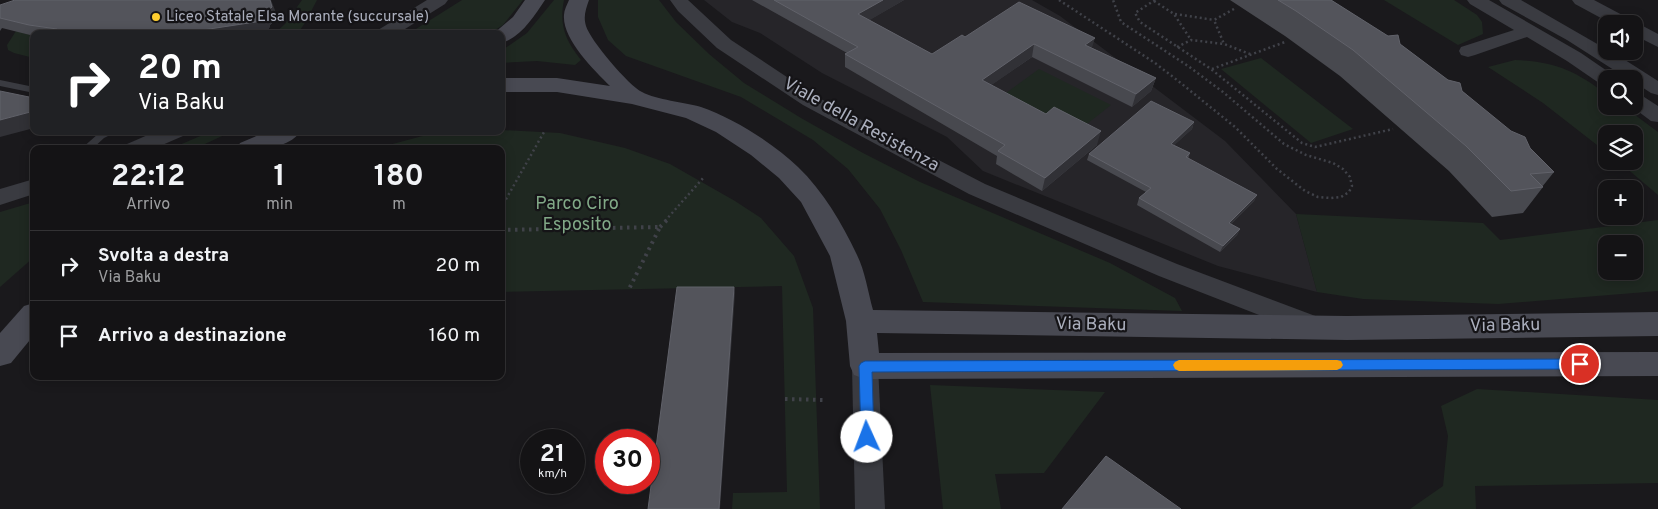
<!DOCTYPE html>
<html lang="it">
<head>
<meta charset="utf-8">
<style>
  :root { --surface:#141315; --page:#212022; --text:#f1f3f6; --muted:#9d9ea0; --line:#333234 }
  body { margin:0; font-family:Overpass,sans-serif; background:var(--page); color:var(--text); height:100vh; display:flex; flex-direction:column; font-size:19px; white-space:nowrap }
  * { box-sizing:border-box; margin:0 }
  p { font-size:16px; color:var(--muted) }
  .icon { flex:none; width:28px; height:28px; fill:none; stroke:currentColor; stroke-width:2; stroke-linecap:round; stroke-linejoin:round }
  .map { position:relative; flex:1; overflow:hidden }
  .side { position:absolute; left:30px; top:145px; width:475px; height:235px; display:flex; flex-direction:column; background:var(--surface); border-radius:10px; box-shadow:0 2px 12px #0003,0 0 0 1px var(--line) }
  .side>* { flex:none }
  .guide { position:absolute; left:30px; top:30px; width:475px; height:105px; border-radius:10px; box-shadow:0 2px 12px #0003,0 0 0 1px var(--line); background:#202124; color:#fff; overflow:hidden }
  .fabs { position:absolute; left:1598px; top:15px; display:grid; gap:10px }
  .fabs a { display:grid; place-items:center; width:45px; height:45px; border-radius:10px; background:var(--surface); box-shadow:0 2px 12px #0003,0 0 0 1px var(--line); font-size:25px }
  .speed { position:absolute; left:520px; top:429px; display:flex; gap:10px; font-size:25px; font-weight:700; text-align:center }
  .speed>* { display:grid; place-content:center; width:65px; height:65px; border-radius:50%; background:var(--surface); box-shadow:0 2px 12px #0003,0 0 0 1px var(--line); line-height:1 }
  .speed small { font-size:12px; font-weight:400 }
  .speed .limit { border:8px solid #d22; background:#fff; color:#111 }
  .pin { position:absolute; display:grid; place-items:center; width:42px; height:42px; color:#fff; margin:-21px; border:2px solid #fff; border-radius:50%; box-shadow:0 1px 5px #0007 }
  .me { position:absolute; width:55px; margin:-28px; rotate:358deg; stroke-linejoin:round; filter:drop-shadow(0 0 4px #0008) }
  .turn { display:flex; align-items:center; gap:18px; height:105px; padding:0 25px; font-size:22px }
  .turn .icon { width:65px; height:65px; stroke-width:2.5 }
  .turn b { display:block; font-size:35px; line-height:42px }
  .eta { display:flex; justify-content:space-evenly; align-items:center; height:85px; text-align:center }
  .eta b { font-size:30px; font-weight:700; line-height:35px }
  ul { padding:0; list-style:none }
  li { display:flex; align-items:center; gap:15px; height:70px; padding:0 25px; border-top:1px solid var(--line) }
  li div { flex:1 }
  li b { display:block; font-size:19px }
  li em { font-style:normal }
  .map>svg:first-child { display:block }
  .built { fill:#262529 }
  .green { fill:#1f2821; fill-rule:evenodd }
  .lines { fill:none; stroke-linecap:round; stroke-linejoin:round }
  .path-far1 { stroke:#404249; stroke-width:2.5; stroke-dasharray:2 3; stroke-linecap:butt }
  .path { stroke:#404249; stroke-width:4; stroke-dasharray:2.5 4.5; stroke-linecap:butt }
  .lane { fill:#3a3b41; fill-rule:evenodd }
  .street { fill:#3a3b41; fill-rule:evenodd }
  .secondary { fill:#484952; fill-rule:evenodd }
  .wall { fill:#48494f }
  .shaded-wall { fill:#313136 }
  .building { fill:#53545b; stroke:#61626a }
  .route { fill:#1a73e8; stroke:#114b97 }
  .slow { fill:#f59e0b }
  .poi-dot { fill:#ffce2f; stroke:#151417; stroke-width:2 }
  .labels { text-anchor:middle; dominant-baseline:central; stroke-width:4.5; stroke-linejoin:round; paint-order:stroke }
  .far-poi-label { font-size:15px; fill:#abafbd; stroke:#151417; text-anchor:start }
  .street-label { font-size:18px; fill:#abafbd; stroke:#151417 }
  .park-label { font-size:18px; fill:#81a987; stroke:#151417 }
</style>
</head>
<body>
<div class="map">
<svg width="1658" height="509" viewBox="0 0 1658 509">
  <rect width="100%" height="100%" fill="#1a191c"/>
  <!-- built -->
  <path class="built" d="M704 0H1032L1060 16 1225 141 1296 214 1317 292 1218 266 983 171 947 137 822 73 760 33 732 22Z"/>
  <!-- green -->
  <g class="green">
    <path d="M302 0H317L305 23 297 34H274L285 24Z"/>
    <path d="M462 0H523L503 25 489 34H408Z"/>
    <path d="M554 0H564C559 25 565 40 581 60L575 65 537 61 501 63V51L527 33Z"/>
    <path d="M598 0H659L676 22 709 54 744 83 801 118 863 153 920 182 1110 263 1175 298 1182 311 923 302 901 250 880 209 848 169 813 140 741 97 626 56 608 40 598 17Z"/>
    <path d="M1384 0H1454L1477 15 1482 22 1483 34 1458 45Z"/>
    <path d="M16 31 34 36V58L14 53 8 50 7 45Z"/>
    <path d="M1261 58 1353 129 1311 143 1221 69Z"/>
    <path d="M1515 60C1555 62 1574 70 1606 94V106H1623L1658 132V195L1618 161H1634V134H1606V152L1543 103 1488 67Z"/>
    <path d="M1039 69 1111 105 1078 131 1006 93Z"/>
    <path d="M501 130 560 133 625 148 670 164 735 201 761 218 794 256 813 308 820 509H732L733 493 787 492 782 286 501 292V149H374L430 134Z"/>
    <path d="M212 131H233L194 149H170Z"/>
    <path d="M34 202V257L0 287V212Z"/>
    <path d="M1296 214 1483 223 1500 240 1658 220V291L1498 304 1363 299 1317 292ZM1606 244H1634V271H1606Z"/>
    <path d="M930 385 1105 392 1044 473 995 474 1001 509H943Z"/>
    <path d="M1477 389 1658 400V483L1475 486 1476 509H1410L1443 486 1448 436 1441 406Z"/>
  </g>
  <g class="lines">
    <!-- path-far1 -->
    <g class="path-far1">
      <path d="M1059 0 1155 63 1177 80 1235 127 1277 169 1305 191 1318 197 1331 198 1341 197 1349 192 1352 186 1350 177 1343 169 1333 163 1306 155 1284 144 1223 92 1188 66 1121 22 1113 0"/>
      <path d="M1155 0 1135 13 1140 22 1211 69 1302 143 1315 147 1393 129"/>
      <path d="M1154 1 1174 14 1191 40"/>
      <path d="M1234 9 1214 20 1224 44 1250 54"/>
      <path d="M1175 14 1214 20"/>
      <path d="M1177 47 1191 40 1224 44"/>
      <path d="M1212 69 1285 42"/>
      <path d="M501 208 544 132"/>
      <path d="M665 221 704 177"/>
    </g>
    <!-- path -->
    <g class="path">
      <path d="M660 227 667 220"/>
      <path d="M501 230 660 227 629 289"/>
      <path d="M785 399 824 400"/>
    </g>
    <!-- lane -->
    <g class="lane">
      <path d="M0 80 34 87V93L0 86Z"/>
      <path d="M104 131H118L104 138 92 149H81L98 134Z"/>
    </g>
    <!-- street -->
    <g class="street">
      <path d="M427 0H448L445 4 397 34H375L378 30Z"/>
      <path d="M670 0H688L731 40 817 97 985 184 1177 264 1326 320 1330 327 1326 334 1317 337 1308 334 1159 276 969 194 803 105 717 48 678 11Z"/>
      <path d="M1467 0H1489L1581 53 1613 75 1616 79H1606V85L1599 83 1567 61 1527 37 1475 55 1468 57 1461 55 1459 51 1461 47 1514 30 1470 4Z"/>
      <path d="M1499 0H1521L1606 49V51H1611L1658 81V95L1651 93 1634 82V79H1628L1567 40 1502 4Z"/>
      <path d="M1572 0H1594L1658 34V47L1634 35V24H1612L1575 4Z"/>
      <path d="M1634 93 1641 95 1658 106V122L1651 121 1631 106H1634Z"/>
      <path d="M157 131H186L183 136 153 149H124L127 144Z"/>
      <path d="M34 179V194L0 205V189Z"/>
      <path d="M865 355 874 358 878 366 885 509H855L852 366 856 358Z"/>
    </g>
    <!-- secondary -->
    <g class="secondary">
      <path d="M525 0H545C534 16 521 38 501 43V34H493L513 17Z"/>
      <path d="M569 0H589C586 9 583 16 586 26 590 40 629 86 642 92 657 100 684 102 701 107 733 118 773 143 798 167 823 191 842 223 857 255 865 271 868 292 873 310L1347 316 1658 312V336L1347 340 877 333 879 353 1658 352V376L865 379 854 375 850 366 846 321 830 256 801 202 779 178 751 155 716 132 686 118 632 104 557 92H501V78H557L610 86C594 70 562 39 564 15 564 10 567 5 569 0Z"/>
      <path d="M268 131H301C288 150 257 149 237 149L240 143Z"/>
      <path d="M34 303V335L11 363 0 366V333L24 306Z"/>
    </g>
  </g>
  <!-- wall -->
  <g class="wall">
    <path d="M752 0H904L869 20 932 54 965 37 1092 48 1156 78 1151 91 1132 107 1032 57 991 85 1097 145 1042 191 996 164 997 156 845 67V54L847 53Z"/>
    <path d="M1230 0H1331L1400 44 1462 91 1530 148 1554 172 1542 187H1543L1523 213 1492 217 1449 171 1340 76 1285 36Z"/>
    <path d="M0 5 278 18 270 25 268 32 259 34H34V36L2 28 0 31Z"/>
    <path d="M1194 122 1192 129 1174 145 1190 153 1188 159 1257 195 1254 201 1231 224 1240 229 1237 235 1220 252 1137 205 1139 198 1146 192 1087 160 1089 154Z"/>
  </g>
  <!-- shaded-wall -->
  <g class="shaded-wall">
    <path d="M270 0H271L278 18 270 25 268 32 259 34 183 33 264 14Z"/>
    <path d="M883 0H904L858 27V14Z"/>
    <path d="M1095 38 1091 51 1085 45Z"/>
    <path d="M1034 44 1032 57 980 93 982 80Z"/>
    <path d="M1156 78 1151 91 1132 107 1136 94Z"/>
    <path d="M34 111V128L0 137V120Z"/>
    <path d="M1194 122 1192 129 1169 150 1171 144Z"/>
    <path d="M1101 131 1097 145 1042 191 1045 178Z"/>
    <path d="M1257 195 1254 201 1226 229 1229 223Z"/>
    <path d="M1240 229 1237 235 1220 252 1223 246Z"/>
    <path d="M734 287 735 293 720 509H719Z"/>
  </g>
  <!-- building -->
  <g class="building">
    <path d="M15 0H270L272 7 264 14 262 21 183 33 166 30 165 34H66L54 32 57 29 29 25 0 18V5Z"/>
    <path d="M774 0H883L858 14 932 54 962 35 965 37 1019 2 1095 38 1085 45 1156 78 1136 94 1034 44 982 80 1046 114 1054 107 1101 131 1045 178 998 151 1005 145 845 54 858 47Z"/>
    <path d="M1278 0H1331L1388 36 1398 35 1400 44 1448 80 1460 83 1462 91 1511 131 1525 137 1530 148 1554 172 1530 174 1543 187 1511 191 1466 146 1353 50 1296 11Z"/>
    <path d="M0 91 34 98V111L0 120Z"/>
    <path d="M1151 101 1194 122 1171 144 1190 153 1186 157 1257 195 1229 223 1240 229 1223 246 1139 198 1151 188 1089 154Z"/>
    <path d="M677 287H734L719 509H648Z"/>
    <path d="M1106 456 1181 509H1062Z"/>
  </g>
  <!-- route -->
  <path class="route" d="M1580 359 1584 360 1586 364 1584 368 1580 369 872 372 874 437 872 441 867 443 863 441 861 437 859 366 861 363 865 361Z"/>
  <!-- slow -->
  <path class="slow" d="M1179 360H1337L1341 361 1343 365 1341 368 1337 370 1179 371 1175 369 1173 365 1175 362Z"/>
  <!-- markers -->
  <circle class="poi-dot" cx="156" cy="17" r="5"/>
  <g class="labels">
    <!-- far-poi labels -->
    <g class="far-poi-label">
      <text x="166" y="17">Liceo Statale Elsa Morante (succursale)</text>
    </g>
    <!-- street labels -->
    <g class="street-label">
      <text transform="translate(861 125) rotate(29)">Viale della Resistenza</text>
      <text transform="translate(1091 325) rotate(1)">Via Baku</text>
      <text transform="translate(1505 326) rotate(-1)">Via Baku</text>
    </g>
    <!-- park labels -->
    <g class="park-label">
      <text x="577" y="204">Parco Ciro<tspan x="577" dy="21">Esposito</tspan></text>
    </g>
  </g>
</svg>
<div class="fabs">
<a><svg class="icon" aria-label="sound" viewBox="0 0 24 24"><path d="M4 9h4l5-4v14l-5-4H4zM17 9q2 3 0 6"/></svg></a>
<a><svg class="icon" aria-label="search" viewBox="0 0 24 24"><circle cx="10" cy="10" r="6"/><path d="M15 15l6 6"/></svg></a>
<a><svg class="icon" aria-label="layers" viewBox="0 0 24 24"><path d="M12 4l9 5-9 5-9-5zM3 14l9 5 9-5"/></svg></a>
<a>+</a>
<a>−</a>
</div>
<div class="speed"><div>21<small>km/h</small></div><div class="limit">30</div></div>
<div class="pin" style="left:1580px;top:364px;background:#d93025"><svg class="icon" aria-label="arrive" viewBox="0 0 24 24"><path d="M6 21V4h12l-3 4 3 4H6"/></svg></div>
<svg class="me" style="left:867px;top:437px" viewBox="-20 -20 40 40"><circle r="19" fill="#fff"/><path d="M0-13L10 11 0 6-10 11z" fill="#1a73e8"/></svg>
<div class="guide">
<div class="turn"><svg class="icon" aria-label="right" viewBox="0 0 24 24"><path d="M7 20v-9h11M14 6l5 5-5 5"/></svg><div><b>20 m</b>Via Baku</div></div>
</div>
<section class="side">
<div class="eta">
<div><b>22:12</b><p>Arrivo</p></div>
<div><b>1</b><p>min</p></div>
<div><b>180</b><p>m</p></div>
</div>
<ul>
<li><svg class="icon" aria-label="right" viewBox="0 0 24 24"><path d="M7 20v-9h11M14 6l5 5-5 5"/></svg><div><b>Svolta a destra</b><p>Via Baku</p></div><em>20 m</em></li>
<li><svg class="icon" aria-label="arrive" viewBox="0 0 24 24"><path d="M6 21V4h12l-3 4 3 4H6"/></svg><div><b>Arrivo a destinazione</b></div><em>160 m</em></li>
</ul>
</section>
</div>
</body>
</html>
